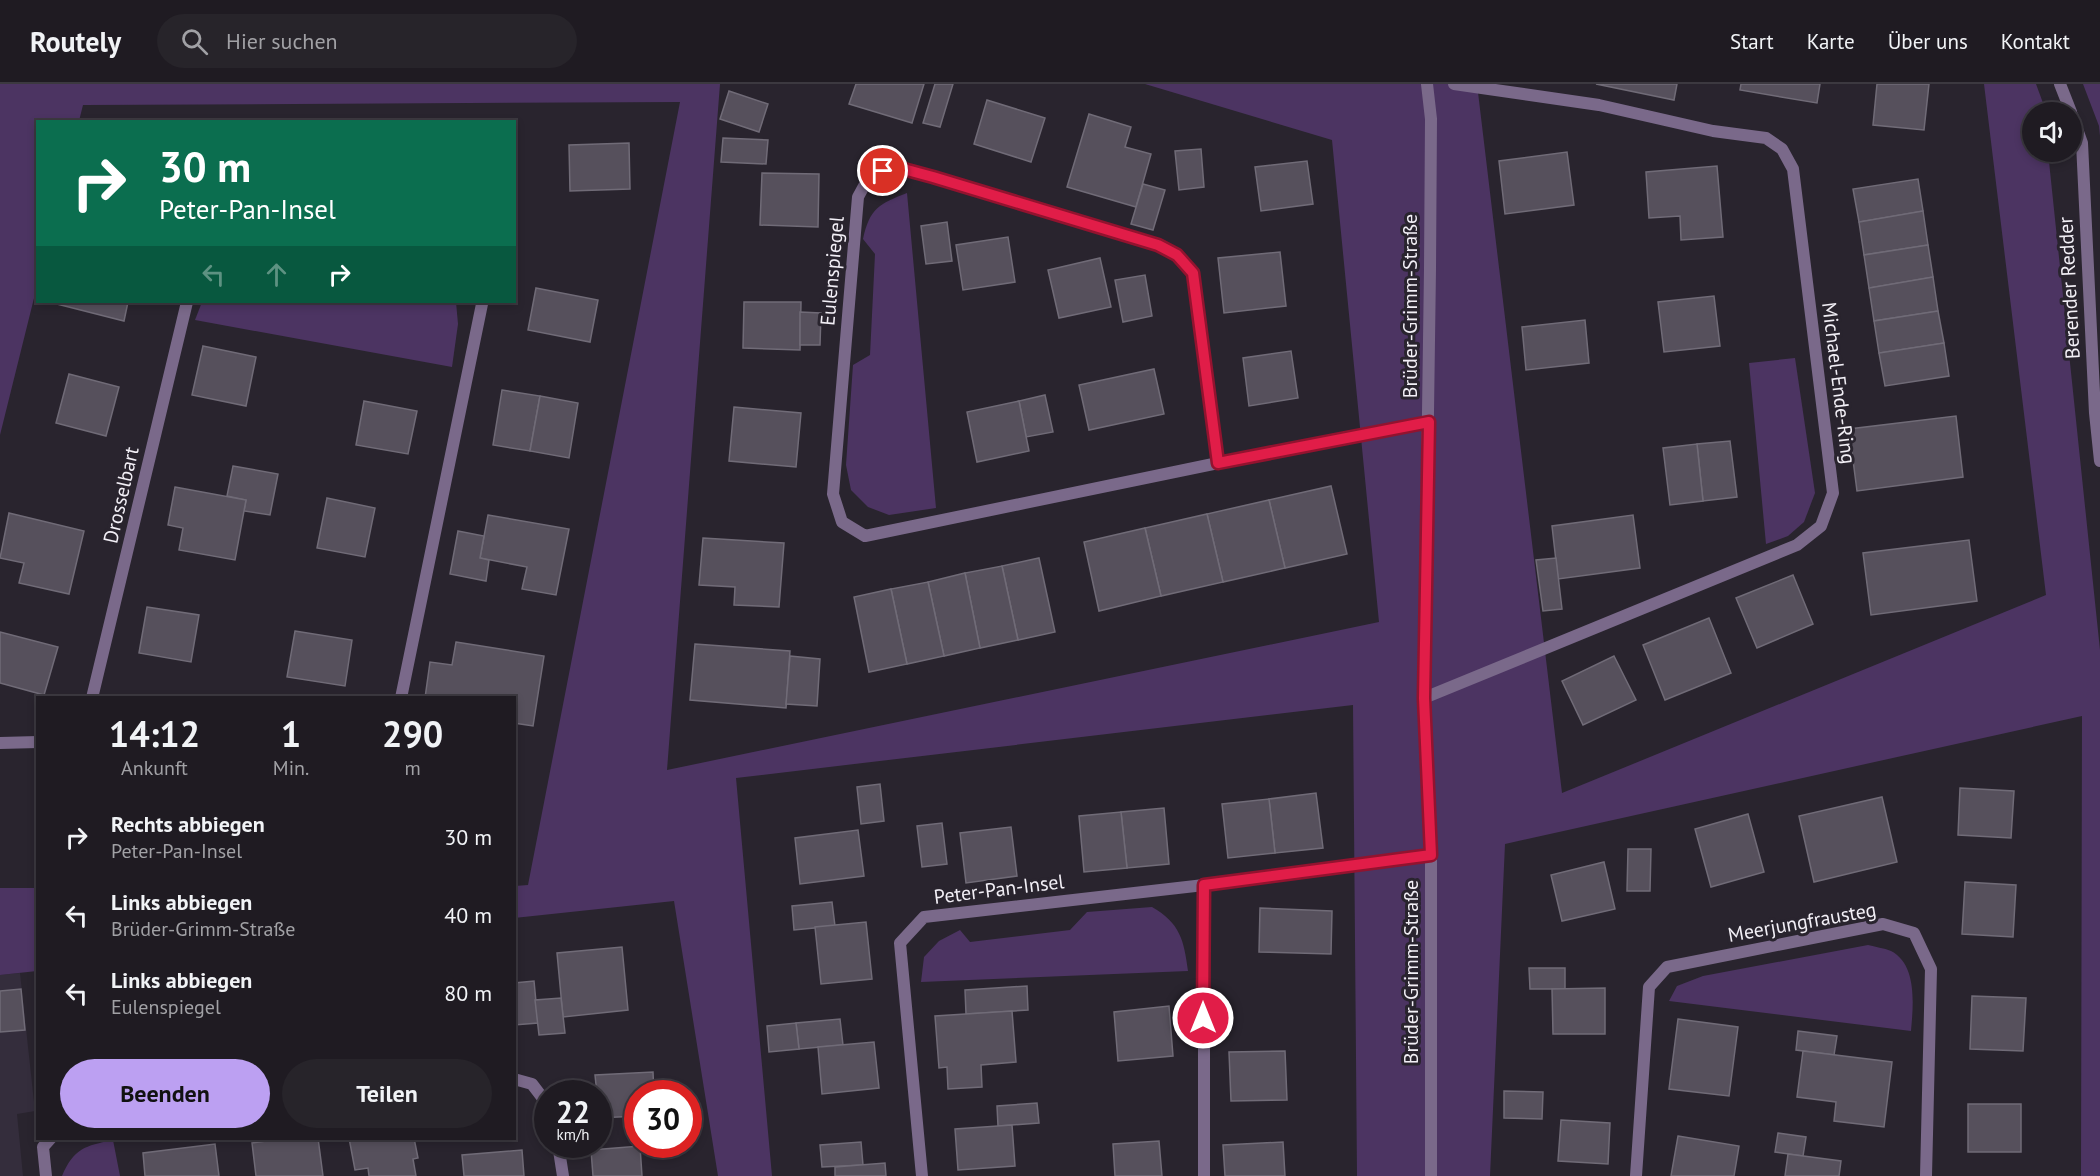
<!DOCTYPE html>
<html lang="de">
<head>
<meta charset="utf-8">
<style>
  :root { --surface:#1f1b22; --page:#27242a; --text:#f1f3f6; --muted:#a1a1a5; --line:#3c3940; --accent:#bca0f2 }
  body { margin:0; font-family:"PT Sans",sans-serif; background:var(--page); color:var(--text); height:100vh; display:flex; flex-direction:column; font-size:22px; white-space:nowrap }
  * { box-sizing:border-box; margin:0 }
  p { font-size:20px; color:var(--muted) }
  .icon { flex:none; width:33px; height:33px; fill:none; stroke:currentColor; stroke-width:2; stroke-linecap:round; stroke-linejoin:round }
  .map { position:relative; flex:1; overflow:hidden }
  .details { position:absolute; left:36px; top:612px; width:480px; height:444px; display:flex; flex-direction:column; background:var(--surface); border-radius:0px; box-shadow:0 3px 9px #0003,0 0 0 2px var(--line) }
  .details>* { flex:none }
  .guide { position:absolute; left:36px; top:36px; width:480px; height:183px; border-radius:0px; box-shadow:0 3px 9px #0003,0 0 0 2px var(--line); background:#0b6e4f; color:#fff; overflow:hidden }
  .tools { position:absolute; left:2022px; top:18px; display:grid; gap:12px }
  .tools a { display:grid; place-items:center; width:60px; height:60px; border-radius:50%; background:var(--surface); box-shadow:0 3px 9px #0003,0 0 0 2px var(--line); font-size:30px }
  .speed { position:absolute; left:534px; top:996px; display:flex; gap:12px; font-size:30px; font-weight:700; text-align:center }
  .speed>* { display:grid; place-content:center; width:78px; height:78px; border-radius:50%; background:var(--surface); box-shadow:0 3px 9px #0003,0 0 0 2px var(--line); line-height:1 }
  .speed small { font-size:15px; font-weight:400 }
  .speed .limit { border:9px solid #d22; background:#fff; color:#111 }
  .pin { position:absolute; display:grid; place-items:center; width:51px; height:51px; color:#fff; margin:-26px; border:3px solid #fff; border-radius:50%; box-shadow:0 2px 6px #0007 }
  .me { position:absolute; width:66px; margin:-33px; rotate:0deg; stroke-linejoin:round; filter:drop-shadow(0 0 4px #0008) }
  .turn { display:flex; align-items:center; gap:21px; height:126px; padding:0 24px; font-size:27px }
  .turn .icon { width:78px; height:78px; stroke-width:2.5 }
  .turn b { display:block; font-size:42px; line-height:51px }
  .lanes { display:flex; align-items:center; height:57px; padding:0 24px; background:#0003; justify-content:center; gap:30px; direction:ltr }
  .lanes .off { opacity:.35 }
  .eta { display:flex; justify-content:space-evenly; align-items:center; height:102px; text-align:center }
  .eta b { font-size:36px; font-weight:700; line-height:42px }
  .primary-button { display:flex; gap:12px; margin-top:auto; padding:12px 24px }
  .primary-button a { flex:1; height:69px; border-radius:36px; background:var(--accent); color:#111; font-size:24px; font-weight:700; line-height:69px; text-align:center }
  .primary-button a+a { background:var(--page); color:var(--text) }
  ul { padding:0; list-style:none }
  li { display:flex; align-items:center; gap:18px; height:78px; padding:0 24px }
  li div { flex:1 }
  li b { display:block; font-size:22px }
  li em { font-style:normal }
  header { display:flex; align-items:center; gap:36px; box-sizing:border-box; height:84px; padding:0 30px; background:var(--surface); border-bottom:2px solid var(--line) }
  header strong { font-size:28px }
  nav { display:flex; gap:33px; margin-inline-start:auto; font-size:21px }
  .search { width:420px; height:54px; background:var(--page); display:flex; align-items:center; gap:15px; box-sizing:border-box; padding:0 21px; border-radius:33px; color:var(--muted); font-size:22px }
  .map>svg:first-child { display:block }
  .built { fill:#342d3c }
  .green { fill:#4c3462 }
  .building { fill:#56505c; stroke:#706b77; stroke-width:1.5 }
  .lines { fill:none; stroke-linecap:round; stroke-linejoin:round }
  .minor { stroke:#7a698a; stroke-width:12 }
  .route-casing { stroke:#92132f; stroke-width:15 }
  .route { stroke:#e11d48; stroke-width:10 }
  .labels { text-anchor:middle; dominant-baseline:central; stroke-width:6; stroke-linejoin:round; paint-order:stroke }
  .street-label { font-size:20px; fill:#f2eff6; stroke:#29242e }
</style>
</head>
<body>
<header>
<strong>Routely</strong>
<div class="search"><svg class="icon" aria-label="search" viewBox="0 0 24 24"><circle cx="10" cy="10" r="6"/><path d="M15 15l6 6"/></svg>Hier suchen</div>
<nav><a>Start</a><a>Karte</a><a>Über uns</a><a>Kontakt</a></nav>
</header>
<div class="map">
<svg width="2100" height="1092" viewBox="0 0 2100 1092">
  <rect width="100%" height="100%" fill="#29242e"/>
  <!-- built -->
  <path class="built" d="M20 889 35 1027 17 1030 23 1092H0V891Z"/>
  <!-- green -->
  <g class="green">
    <path d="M0 0H720L667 686 1379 538 1332 56 1145 0H1477L1562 709 2046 511 1984 0H2036L2043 19 2044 28H2032V68H2048L2100 566V1092H2081L2082 632 1505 760 1490 1092H1357L1353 621 736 694 772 1092H718L674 817 514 834 515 802 528 801 680 18 83 21 79 37 38 38 37 202 0 351Z"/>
    <path d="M2083 0H2100V52L2099 42Z"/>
    <path d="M907 109 936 424 889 431 868 423 851 406 846 381 853 281 870 271 875 170 863 155C870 124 879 120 907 109Z"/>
    <path d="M202 218H456L458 240 452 283 195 236Z"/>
    <path d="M1795 274 1815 409 1804 438 1788 452 1766 460 1749 279Z"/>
    <path d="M0 804H37V887L0 891Z"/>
    <path d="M1152 823C1180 839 1184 856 1188 887L921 898 924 873 939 857 960 846 970 858 1070 846 1087 828Z"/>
    <path d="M1868 861C1875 863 1884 864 1891 867 1918 881 1913 923 1911 947L1669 917 1677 902 1703 892Z"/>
    <path d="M113 1056 120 1092H62C74 1064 85 1062 113 1056Z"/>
  </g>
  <!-- building -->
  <g class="building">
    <path d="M856 0H924L912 39 849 20Z"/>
    <path d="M935 0H953L940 43 923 39Z"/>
    <path d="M1596 0H1677L1674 16Z"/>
    <path d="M1741 0H1820L1817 19 1740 6Z"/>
    <path d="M1877 0H1929L1924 46 1873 41Z"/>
    <path d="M729 7 768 20 759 48 720 35Z"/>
    <path d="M987 16 1045 34 1031 78 974 60Z"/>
    <path d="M1089 30 1131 43 1125 63 1151 70 1136 123 1067 103Z"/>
    <path d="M723 54 768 56 766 80 721 78Z"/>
    <path d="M629 59 630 105 570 107 569 61Z"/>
    <path d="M1201 65 1204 103 1179 106 1175 67Z"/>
    <path d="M1567 68 1574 121 1505 130 1499 77Z"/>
    <path d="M1307 77 1313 120 1261 127 1255 83Z"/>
    <path d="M1717 82 1723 153 1681 156 1680 132 1649 134 1646 88Z"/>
    <path d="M762 89 819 90 818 143 760 141Z"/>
    <path d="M1918 95 1923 127 1859 138 1853 105Z"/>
    <path d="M1143 100 1165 106 1153 146 1131 140Z"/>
    <path d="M1923 127 1928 161 1864 171 1859 138Z"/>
    <path d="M947 138 952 177 926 180 921 142Z"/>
    <path d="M1008 153 1015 198 963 206 956 161Z"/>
    <path d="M1928 161 1933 193 1869 204 1864 171Z"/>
    <path d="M1280 168 1286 222 1224 229 1218 174Z"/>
    <path d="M1100 174 1111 223 1059 234 1048 186Z"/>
    <path d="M1145 191 1152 232 1123 238 1115 196Z"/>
    <path d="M1933 193 1938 227 1874 237 1869 204Z"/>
    <path d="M536 204 598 216 590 258 528 246Z"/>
    <path d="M1714 212 1720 262 1664 268 1658 218Z"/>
    <path d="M49 218H128L124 237Z"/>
    <path d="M744 218H801L800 266 743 264Z"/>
    <path d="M1938 227 1944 259 1879 269 1874 237Z"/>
    <path d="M800 228 821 229 820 261H800Z"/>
    <path d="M1585 236 1589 279 1526 286 1522 243Z"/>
    <path d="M1944 259 1949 292 1885 302 1879 269Z"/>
    <path d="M203 262 256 273 246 322 192 311Z"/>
    <path d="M1291 267 1298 314 1249 322 1243 274Z"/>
    <path d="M1154 285 1164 330 1089 346 1079 301Z"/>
    <path d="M69 290 119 303 106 352 56 339Z"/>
    <path d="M502 306 540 312 530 367 493 361Z"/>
    <path d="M1045 311 1053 348 1026 353 1019 317Z"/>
    <path d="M540 312 578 319 569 374 530 367Z"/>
    <path d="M364 317 417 327 408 370 356 361Z"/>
    <path d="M1019 317 1029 367 977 378 967 328Z"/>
    <path d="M734 323 801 329 796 383 729 377Z"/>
    <path d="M1956 332 1963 393 1857 407 1849 345Z"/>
    <path d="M1730 357 1737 413 1703 417 1697 360Z"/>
    <path d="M1697 360 1703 417 1670 421 1663 364Z"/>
    <path d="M233 382 278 390 270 431 244 427 246 416 227 412Z"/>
    <path d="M1331 402 1347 470 1285 484 1269 416Z"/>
    <path d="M175 403 246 416 235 476 179 466 183 444 168 441Z"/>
    <path d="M327 414 375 424 365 473 317 464Z"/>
    <path d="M1269 416 1285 484 1223 498 1207 430Z"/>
    <path d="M9 429 84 447 69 510 19 499 24 479 0 474Z"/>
    <path d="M1207 430 1223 498 1161 512 1145 444Z"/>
    <path d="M488 431 569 445 556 511 522 505 527 483 480 474Z"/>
    <path d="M1633 431 1640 484 1558 495 1552 442Z"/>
    <path d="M1145 444 1161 512 1099 527 1084 458Z"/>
    <path d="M458 447 484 452 480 474 489 476 486 497 450 490Z"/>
    <path d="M703 454 784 459 779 523 734 521 735 503 699 501Z"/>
    <path d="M1969 456 1977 517 1871 531 1863 469Z"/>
    <path d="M1039 474 1055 548 1018 556 1002 482Z"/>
    <path d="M1556 474 1562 525 1543 527 1536 476Z"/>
    <path d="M1002 482 1018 556 980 564 965 489Z"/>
    <path d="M965 489 980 564 944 572 928 498Z"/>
    <path d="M1793 491 1813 540 1757 564 1736 514Z"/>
    <path d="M928 498 944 572 907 580 891 505Z"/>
    <path d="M891 505 907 580 869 588 854 513Z"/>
    <path d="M147 523 199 531 191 578 139 569Z"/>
    <path d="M1709 534 1731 589 1665 616 1643 561Z"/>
    <path d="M295 547 352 556 345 602 287 593Z"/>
    <path d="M0 548 58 563 44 611 0 599Z"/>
    <path d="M456 558 544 572 533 642 514 639V614L471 612V614H425L430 578 452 581Z"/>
    <path d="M695 560 790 567 786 624 690 616Z"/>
    <path d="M790 572 820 575 817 622 786 620Z"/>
    <path d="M1614 572 1636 616 1583 641 1562 597Z"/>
    <path d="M880 700 884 737 861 740 857 703Z"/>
    <path d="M1960 704 2014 707 2011 754 1958 751Z"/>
    <path d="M1316 709 1323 764 1275 769 1269 715Z"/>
    <path d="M1882 713 1897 778 1814 798 1799 732Z"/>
    <path d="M1269 715 1275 769 1228 774 1222 720Z"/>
    <path d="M1164 724 1169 780 1127 784 1121 728Z"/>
    <path d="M1121 728 1127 784 1084 788 1079 732Z"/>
    <path d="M1748 730 1764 788 1711 803 1695 745Z"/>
    <path d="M942 739 947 780 922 783 917 742Z"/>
    <path d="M1011 743 1017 792 966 799 960 749Z"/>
    <path d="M858 746 864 792 800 800 795 754Z"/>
    <path d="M1628 765H1651L1650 807H1627Z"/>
    <path d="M1604 778 1615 825 1562 837 1551 791Z"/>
    <path d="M1965 798 2016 801 2013 853 1962 850Z"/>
    <path d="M832 818 835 842 794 846 792 822Z"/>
    <path d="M1260 824 1332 827 1331 870 1259 868Z"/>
    <path d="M866 838 872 895 821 900 815 843Z"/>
    <path d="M622 863 628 926 563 933 557 869Z"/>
    <path d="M1529 884H1565V905H1530Z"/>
    <path d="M534 897 538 939 514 941V899Z"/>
    <path d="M1027 902 1028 926 966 930 965 906Z"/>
    <path d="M1605 904V950H1553L1552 905Z"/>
    <path d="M21 905 25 946 0 948V907Z"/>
    <path d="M1972 912 2026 914 2023 967 1970 965Z"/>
    <path d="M561 914 565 949 539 951 535 916Z"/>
    <path d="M1169 922 1173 972 1118 977 1114 928Z"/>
    <path d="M1012 927 1016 978 981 981 982 1003 948 1005 947 983 939 984 935 932Z"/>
    <path d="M840 935 843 961 799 965 796 939Z"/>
    <path d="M1678 935 1738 943 1729 1012 1669 1005Z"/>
    <path d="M796 939 799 965 769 968 767 942Z"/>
    <path d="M1798 947 1837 952 1834 971 1796 966Z"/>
    <path d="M874 958 879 1004 822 1010 818 963Z"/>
    <path d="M1285 967 1287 1016 1231 1017 1229 968Z"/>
    <path d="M1803 967 1892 978 1884 1043 1834 1037 1836 1018 1797 1013Z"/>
    <path d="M653 988 654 1010H638V1032L598 1034V1010H597L595 991Z"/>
    <path d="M1504 1007 1543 1008 1542 1035 1504 1034Z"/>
    <path d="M1037 1019 1039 1039 998 1042 997 1022Z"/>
    <rect x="1968" y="1020" width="53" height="48"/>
    <path d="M1561 1036 1610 1039 1608 1080 1558 1077Z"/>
    <path d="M1012 1041 1015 1082 958 1086 955 1045Z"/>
    <path d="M1778 1049 1806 1053 1803 1072 1775 1068Z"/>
    <path d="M1678 1052 1739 1062 1734 1092H1671Z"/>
    <path d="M287 1054H318L323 1092H256L252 1059Z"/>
    <path d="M349 1054H414L418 1074 413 1075 416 1092H369L368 1084 355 1086Z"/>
    <path d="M1159 1057 1162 1092H1115L1113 1060Z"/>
    <path d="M861 1058 863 1081 822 1083 820 1061Z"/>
    <path d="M1283 1058 1285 1092H1225L1223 1061Z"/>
    <path d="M215 1060 219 1092H145L143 1069Z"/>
    <path d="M640 1062 642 1092H593L591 1066Z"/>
    <path d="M522 1066 524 1092H464L462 1071Z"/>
    <path d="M1788 1070 1841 1077 1839 1092H1785Z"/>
    <path d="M885 1079 886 1092H835V1083Z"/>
  </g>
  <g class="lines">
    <!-- minor -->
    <g class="minor">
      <path d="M1427 0 1431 35 1430 185 1424 614 1431 771V1092"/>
      <path d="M2060 0 2071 28"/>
      <path d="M2072 31 2082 59 2095 329 2100 377"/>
      <path d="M1218 379 1193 189 1177 171 1158 161 933 93 895 83 870 91 858 113 833 410 842 438 865 452 1218 379 1429 338"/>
      <path d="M92 614 187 218"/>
      <path d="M401 614 482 220 481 218"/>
      <path d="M1424 614 1797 461 1821 442 1833 409 1793 85 1782 65 1766 54 1713 47 1599 21 1454 0"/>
      <path d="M0 659 38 658"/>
      <path d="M1204 801V1092"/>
      <path d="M514 995 532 1000 548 1021"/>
      <path d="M558 1060 563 1092"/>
      <path d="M46 1092 43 1063 51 1054"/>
      <path d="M922 1092 900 859 924 833 1204 801 1431 771"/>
      <path d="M1636 1092 1649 903 1667 883 1883 840 1914 849 1931 885 1926 1092"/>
    </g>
  </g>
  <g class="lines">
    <!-- route casing -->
    <g class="route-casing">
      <path id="route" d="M883 87 896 83 933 93 1158 161 1177 171 1193 189 1218 379 1429 338 1424 614 1431 771 1204 801 1203 934"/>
    </g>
    <!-- route -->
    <use href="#route" class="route"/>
  </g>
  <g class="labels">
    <!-- street labels -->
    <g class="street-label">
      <text transform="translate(832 187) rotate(-85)">Eulenspiegel</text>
      <text transform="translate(2069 204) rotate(-93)">Berender Redder</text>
      <text transform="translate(1410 222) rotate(-90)">Brüder-Grimm-Straße</text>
      <text transform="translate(1839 299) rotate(83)">Michael-Ende-Ring</text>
      <text transform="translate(121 411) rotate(-77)">Drosselbart</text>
      <text transform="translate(999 805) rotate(-7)">Peter-Pan-Insel</text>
      <text transform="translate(1802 838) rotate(-10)">Meerjungfrausteg</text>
      <text transform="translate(1411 888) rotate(-90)">Brüder-Grimm-Straße</text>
    </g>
  </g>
</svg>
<div class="tools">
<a><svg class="icon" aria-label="sound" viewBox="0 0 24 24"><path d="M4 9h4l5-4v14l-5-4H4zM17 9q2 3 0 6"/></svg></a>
</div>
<div class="speed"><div>22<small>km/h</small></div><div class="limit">30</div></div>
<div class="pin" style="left:883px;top:87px;background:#d93025"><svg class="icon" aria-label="arrive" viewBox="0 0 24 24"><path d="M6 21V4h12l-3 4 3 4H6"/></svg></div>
<svg class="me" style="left:1203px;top:934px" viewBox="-20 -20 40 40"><circle r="17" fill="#e11d48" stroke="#fff" stroke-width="3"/><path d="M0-11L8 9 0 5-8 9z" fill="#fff"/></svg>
<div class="guide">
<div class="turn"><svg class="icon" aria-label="right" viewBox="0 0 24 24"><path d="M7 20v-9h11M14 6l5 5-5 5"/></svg><div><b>30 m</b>Peter-Pan-Insel</div></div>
<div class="lanes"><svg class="icon off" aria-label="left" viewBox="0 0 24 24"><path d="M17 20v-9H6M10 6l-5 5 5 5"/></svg><svg class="icon off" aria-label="ahead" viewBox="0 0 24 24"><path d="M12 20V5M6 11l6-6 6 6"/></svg><svg class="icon" aria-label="right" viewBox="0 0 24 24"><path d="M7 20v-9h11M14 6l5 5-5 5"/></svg></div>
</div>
<section class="details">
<div class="eta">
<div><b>14:12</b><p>Ankunft</p></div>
<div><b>1</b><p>Min.</p></div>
<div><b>290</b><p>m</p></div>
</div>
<ul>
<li><svg class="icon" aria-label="right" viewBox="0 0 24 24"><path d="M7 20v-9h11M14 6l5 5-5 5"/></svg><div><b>Rechts abbiegen</b><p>Peter-Pan-Insel</p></div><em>30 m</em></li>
<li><svg class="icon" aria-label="left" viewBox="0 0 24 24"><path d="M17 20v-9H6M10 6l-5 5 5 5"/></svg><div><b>Links abbiegen</b><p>Brüder-Grimm-Straße</p></div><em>40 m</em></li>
<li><svg class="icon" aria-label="left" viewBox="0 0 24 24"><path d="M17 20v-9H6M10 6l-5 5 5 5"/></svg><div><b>Links abbiegen</b><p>Eulenspiegel</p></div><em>80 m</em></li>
</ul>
<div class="primary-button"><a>Beenden</a><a>Teilen</a></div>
</section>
</div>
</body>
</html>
